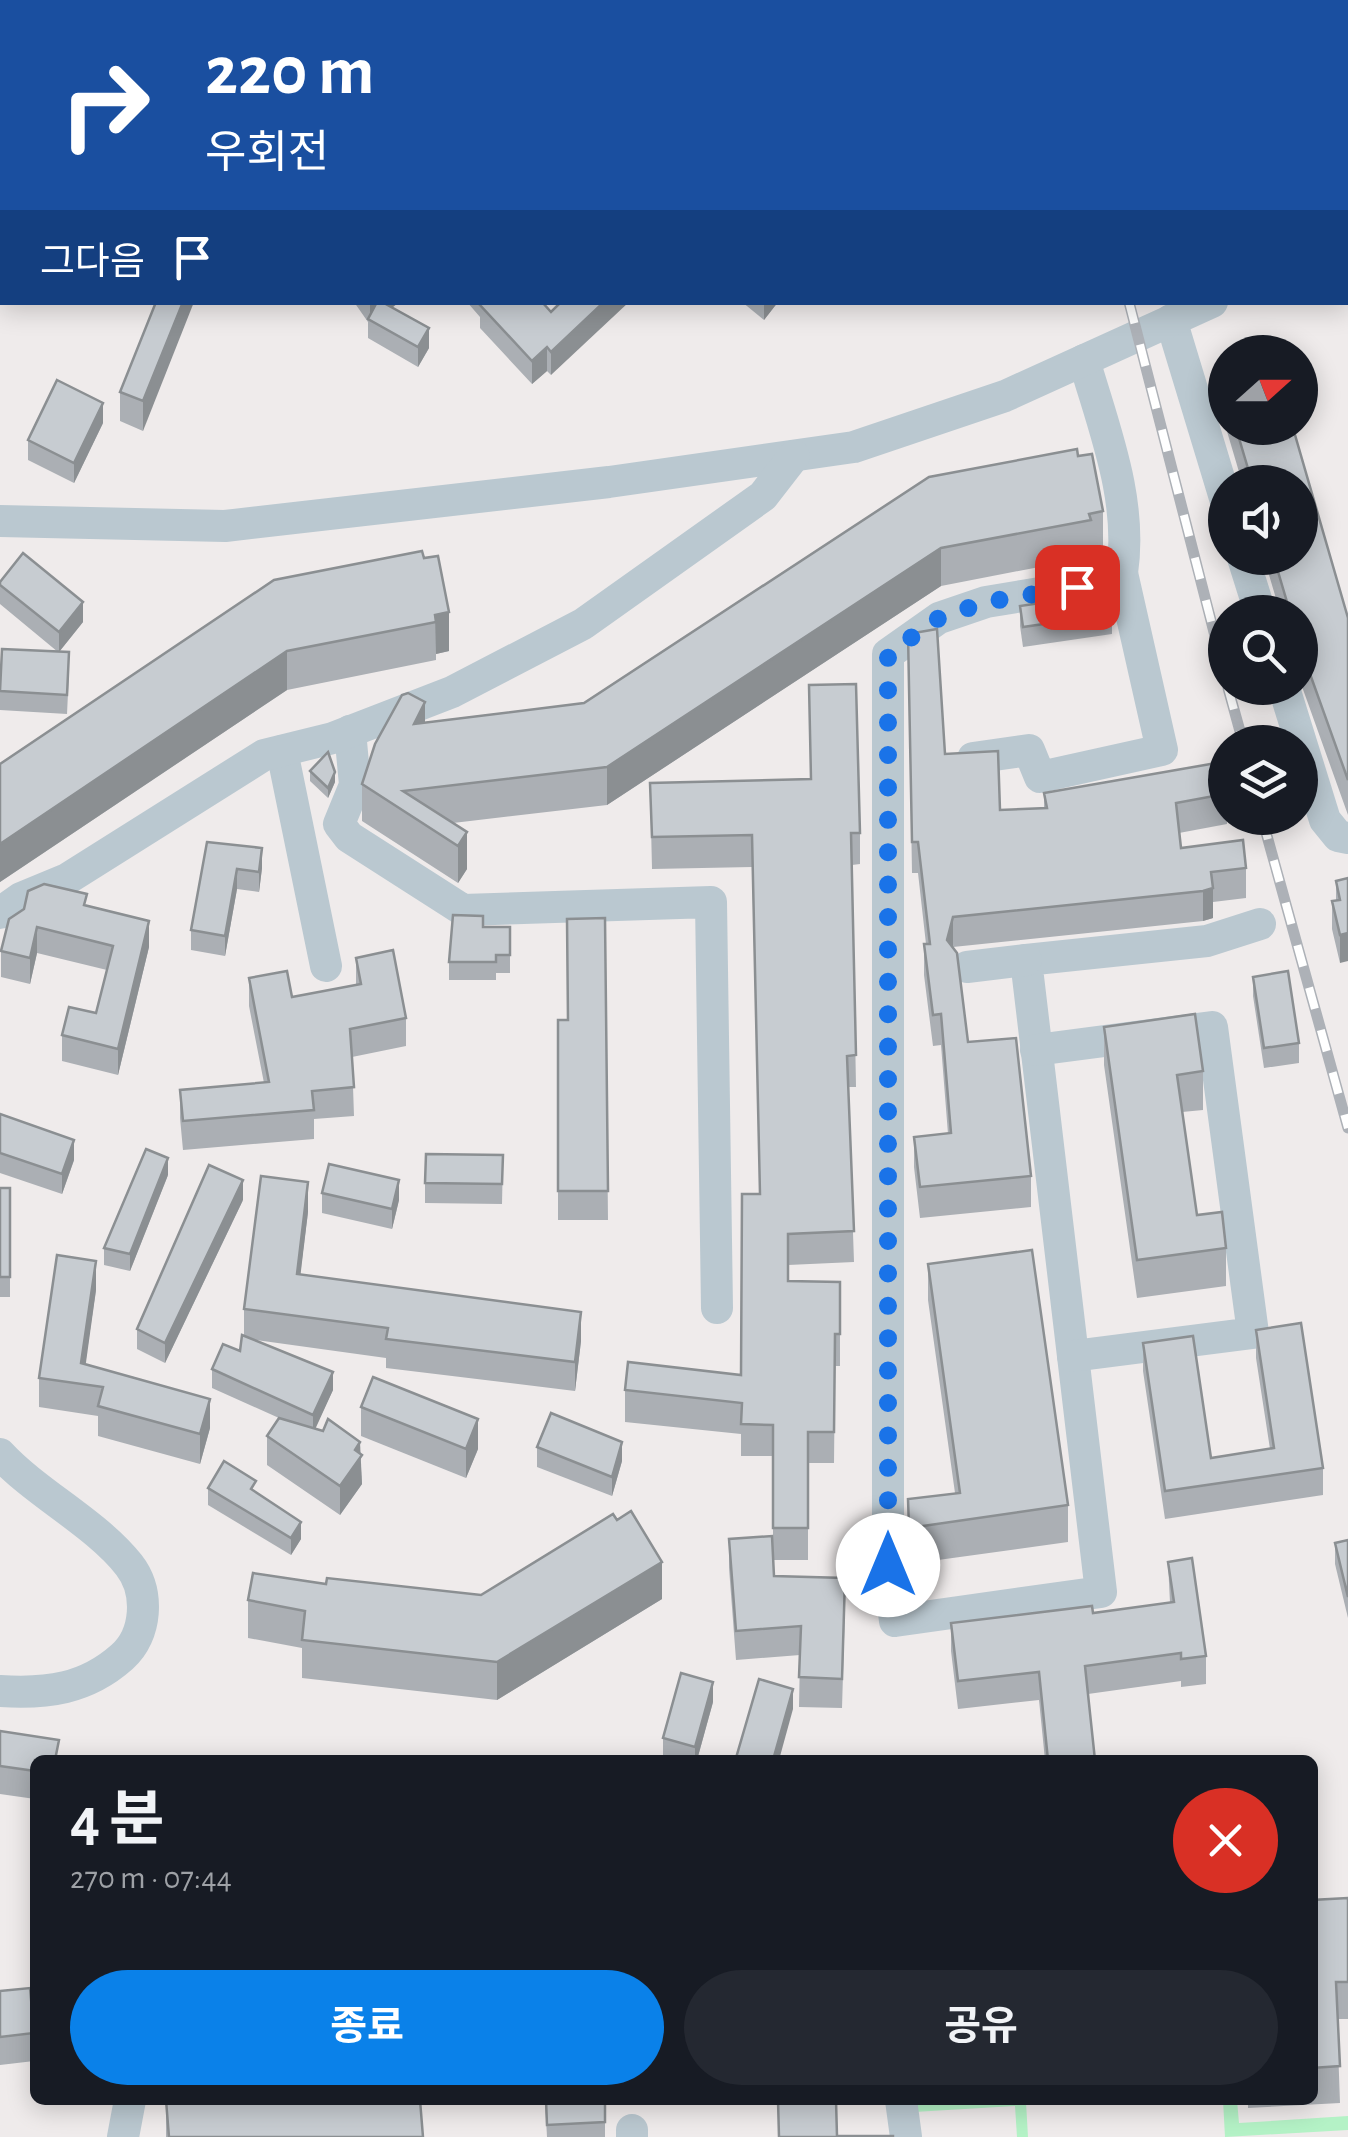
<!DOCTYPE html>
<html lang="ko">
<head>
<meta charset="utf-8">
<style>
  :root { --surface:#171b24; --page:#242831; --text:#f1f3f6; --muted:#9ea1a6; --accent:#0a81e9 }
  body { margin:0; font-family:"Alegreya Sans","Noto Sans KR",sans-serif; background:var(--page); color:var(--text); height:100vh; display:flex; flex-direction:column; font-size:38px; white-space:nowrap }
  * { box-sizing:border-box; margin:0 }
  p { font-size:32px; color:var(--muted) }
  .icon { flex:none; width:55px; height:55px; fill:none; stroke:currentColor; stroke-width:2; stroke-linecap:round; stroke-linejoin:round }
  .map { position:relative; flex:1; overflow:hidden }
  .sheet { position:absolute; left:30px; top:1755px; width:1288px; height:350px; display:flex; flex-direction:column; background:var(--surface); border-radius:15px; box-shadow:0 5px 25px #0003 }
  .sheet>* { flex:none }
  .top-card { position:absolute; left:0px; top:0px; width:1350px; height:305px; box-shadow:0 5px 25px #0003; background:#1a4fa0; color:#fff; overflow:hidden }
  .needle { width:65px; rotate:69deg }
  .buttons { position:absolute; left:1208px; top:335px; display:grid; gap:20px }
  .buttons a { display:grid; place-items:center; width:110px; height:110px; border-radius:50%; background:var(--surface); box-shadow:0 5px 25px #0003; font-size:50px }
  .pin { position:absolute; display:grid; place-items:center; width:85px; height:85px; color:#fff; margin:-42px; border-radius:20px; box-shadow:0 5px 15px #0006 }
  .me { position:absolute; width:110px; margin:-55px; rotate:0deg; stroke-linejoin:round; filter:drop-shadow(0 0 8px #0008) }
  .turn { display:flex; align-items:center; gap:35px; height:210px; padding:0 40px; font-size:45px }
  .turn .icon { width:130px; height:130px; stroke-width:2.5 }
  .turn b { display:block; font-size:70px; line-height:85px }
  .then { display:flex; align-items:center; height:95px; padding:0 40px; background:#0003; gap:20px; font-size:38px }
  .round { display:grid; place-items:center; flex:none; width:105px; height:105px; border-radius:52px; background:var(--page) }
  .overview { display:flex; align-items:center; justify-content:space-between; height:170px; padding:0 40px }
  h1 { font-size:60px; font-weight:700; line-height:75px }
  .button { display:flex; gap:20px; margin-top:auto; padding:20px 40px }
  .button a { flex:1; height:115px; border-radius:60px; background:var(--accent); color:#fff; font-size:40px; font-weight:700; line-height:115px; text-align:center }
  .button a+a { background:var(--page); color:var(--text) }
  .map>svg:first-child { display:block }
  .green { fill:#b4f2c6 }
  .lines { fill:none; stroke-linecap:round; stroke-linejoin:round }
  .minor { stroke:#bac8d0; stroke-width:32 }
  .rail-casing { stroke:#adb1b7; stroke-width:11 }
  .rail { stroke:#fff; stroke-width:8; stroke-dasharray:22; stroke-linecap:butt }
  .wall { fill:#abafb4 }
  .shaded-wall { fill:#8b8f92 }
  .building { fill:#c7ccd1; stroke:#8b8f92; stroke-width:2.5 }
  .route { stroke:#1a73e8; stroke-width:18; stroke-dasharray:0 32.4 }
</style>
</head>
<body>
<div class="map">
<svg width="1348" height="2137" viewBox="0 0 1348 2137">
  <rect width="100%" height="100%" fill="#efebeb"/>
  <!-- green -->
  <g class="green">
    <path d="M913 2100H1046L1026 2102 1028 2137H1017L1015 2106 914 2112Z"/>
    <path d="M1223 2100H1237L1239 2123 1348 2116V2130L1225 2137Z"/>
  </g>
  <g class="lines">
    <!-- minor -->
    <g class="minor">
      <path d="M46 2 47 0"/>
      <path d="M0 111 2 105"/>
      <path d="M1348 245V244"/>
      <path d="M1171 320 1225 498"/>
      <path d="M1084 360C1104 429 1133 500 1122 573L1107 582 986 602 939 618 888 654V1565L895 1621 1101 1592 1026 960 1207 941 1260 924"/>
      <path d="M0 521 225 526 609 482 854 447 1005 396 1212 302"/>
      <path d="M1243 558 1260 612"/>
      <path d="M1284 688 1325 820 1338 836 1348 838"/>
      <path d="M350 731 355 785 339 824 349 837 463 910 711 902 717 1308"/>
      <path d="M282 751 326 966"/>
      <path d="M973 758 1029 750 1040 777 1162 750 1122 573"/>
      <path d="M0 913 21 898 67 879 264 755 333 738 452 692 583 624 763 496 794 456"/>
      <path d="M967 967 1026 960"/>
      <path d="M1036 1050 1212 1027 1253 1333 1073 1356"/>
      <path d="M0 1454C37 1494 96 1523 129 1565 150 1592 147 1635 122 1657 86 1689 47 1694 0 1691"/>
      <path d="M901 2100 906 2137"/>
      <path d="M632 2130V2137"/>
      <path d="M123 2137 130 2100"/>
    </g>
    <!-- rail casing -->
    <g class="rail-casing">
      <g id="rail">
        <path d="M1043 0 1044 2"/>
        <path d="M1129 302 1225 675"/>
        <path d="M1228 688 1243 742"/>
        <path d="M1262 818 1348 1128"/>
      </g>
    </g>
    <!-- rail -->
    <use href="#rail" class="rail"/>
  </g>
  <!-- wall -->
  <g class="wall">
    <rect x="693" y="0" width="300" height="2"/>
    <path d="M1215 0H1293L1292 2H1215Z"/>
    <path d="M156 302 143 431 120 421V392Z"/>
    <path d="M354 302H399L392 308 429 348 418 367 368 338V322Z"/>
    <path d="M467 302H542L551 312 561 302 551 375 547 371 532 384 480 328V317Z"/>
    <path d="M742 302H778L764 320Z"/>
    <path d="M103 423 74 483 28 460V440Z"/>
    <path d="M1226 428H1293L1348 618V815L1300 681V612H1280L1264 558H1300V482H1242Z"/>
    <path d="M1078 456 1103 511V548L1091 551V557L941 586 607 805 453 823 467 869 458 883 362 821V784L425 722 584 703Z"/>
    <path d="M422 551 449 651 436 654V660L287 690 0 882V764Z"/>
    <path d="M0 582 83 622 59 652 69 672 67 714 0 710V684L58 652 0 604Z"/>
    <path d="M1020 606 1112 614V634L1023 647 1020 626Z"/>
    <path d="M908 634 945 754 1000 810 1044 808V793L1225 781V818H1227V824L1179 833 1181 848 1246 868V898L1213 902V918L1203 921 953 947 968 1042 1031 1176V1207L920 1218 914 1167V1137L948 1134 941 1045 933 1046 924 975V944H926L918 873H912Z"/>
    <path d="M310 771 335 782 328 798 310 781Z"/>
    <path d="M650 783 860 833V864L852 865 856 1087H848L854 1262 788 1265V1281L840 1282V1366H835L834 1463H808V1560H773L774 1576 845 1607 842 1708 799 1707 800 1655 736 1660 729 1568V1539L773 1550V1456H741V1434L625 1422V1390L741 1375 760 1194 752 867 652 869Z"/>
    <path d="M207 842 262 868 259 892 237 889 225 956 191 950V930Z"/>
    <path d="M1348 878 1340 963 1332 929V901L1336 900V881Z"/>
    <path d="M87 906 149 947 118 1075 62 1061V1035L96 1013 107 970 37 953 30 984 1 977V951L24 909Z"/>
    <path d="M605 918 608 1220H558V1020H567Z"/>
    <path d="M483 927H510V973H496V980H449V962Z"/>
    <path d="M356 958 406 1018V1046L352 1057 354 1116 314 1119V1139L183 1150 180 1118V1090L264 1083 249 1006V978L292 997 356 985Z"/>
    <path d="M1253 977 1299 1043V1063L1264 1068 1253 996Z"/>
    <path d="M1104 1027 1203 1071V1110L1182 1112 1197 1215 1226 1248V1286L1137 1298 1104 1065Z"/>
    <path d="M0 1114 74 1160 62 1194 0 1173Z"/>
    <path d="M503 1155 502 1204 425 1203V1183Z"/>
    <path d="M168 1175 130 1271 104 1265V1248Z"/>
    <rect x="0" y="1188" width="10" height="109"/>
    <path d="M322 1193 399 1200 392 1229 322 1213Z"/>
    <path d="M243 1200 165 1363 137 1349V1329Z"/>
    <path d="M308 1212 300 1275 581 1341 575 1391 386 1368V1358L256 1340 333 1390 315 1428 360 1453 362 1484 340 1515 267 1465V1436L279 1418 212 1388V1369L240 1351 244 1335V1309Z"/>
    <path d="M928 1264 1068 1505V1542L909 1564 908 1499 955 1493 928 1300Z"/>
    <path d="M96 1290 85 1364 210 1428 200 1464 98 1436V1416L39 1407V1378Z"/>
    <path d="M1256 1330 1323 1468V1495L1165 1519 1143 1371V1343L1211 1458 1270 1449 1256 1358Z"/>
    <path d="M361 1407 478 1449 466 1478 361 1436Z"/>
    <path d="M537 1447 622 1461 612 1496 537 1467Z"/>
    <path d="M208 1488 256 1492 301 1539 291 1555 208 1505Z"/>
    <path d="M1348 1540V1618L1335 1564V1543Z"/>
    <path d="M1168 1562 1206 1656V1684L1181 1687V1681L1088 1694 1095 1760H1045L1039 1700 958 1709 951 1651V1623L1093 1613 1170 1603Z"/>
    <path d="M326 1584 481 1595 662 1599 497 1700 302 1678V1648L248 1638V1600Z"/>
    <path d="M713 1702 697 1760H671L663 1758V1738Z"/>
    <path d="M0 1731 59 1760H35V1799L0 1794Z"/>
    <path d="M1348 1898V2019H1337L1340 2103 1248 2108V2100H1312V1900Z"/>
    <path d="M0 1991 34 2033V2061L0 2065Z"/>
    <path d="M166 2100 423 2137H166Z"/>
    <path d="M545 2100H605V2137H547Z"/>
  </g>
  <!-- shaded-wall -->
  <g class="shaded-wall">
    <path d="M584 0H611L610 2H583Z"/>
    <path d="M1279 0H1293L1292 2H1278Z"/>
    <path d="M2 256V286L0 292V262Z"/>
    <path d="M183 302H194L143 431V401Z"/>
    <path d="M370 302H399L374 322 370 320Z"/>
    <path d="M604 302H629L551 375V352Z"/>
    <path d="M764 302H778L764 320Z"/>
    <path d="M429 328V348L418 367V347Z"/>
    <path d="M547 347V371L532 384V361Z"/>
    <path d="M103 403V423L74 483V463Z"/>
    <path d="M941 548V586L607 805V767Z"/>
    <path d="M83 602V622L59 652V632Z"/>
    <path d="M449 612V651L436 654 435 615Z"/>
    <path d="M287 651V690L0 882V844Z"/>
    <path d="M425 702V740L414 724Z"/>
    <path d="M335 772V782L328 798V788Z"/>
    <path d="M467 832V869L458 883V846Z"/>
    <path d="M262 848V868L259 892V872Z"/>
    <path d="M237 869V889L225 956V936Z"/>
    <path d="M1213 888V918L1203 921V891Z"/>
    <path d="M953 917V947L947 940Z"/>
    <path d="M149 921V947L118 1075V1049Z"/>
    <path d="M37 927V953L30 984V958Z"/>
    <path d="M1348 933V961L1340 963V935Z"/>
    <path d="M74 1140V1160L62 1194V1174Z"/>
    <path d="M168 1158V1175L130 1271V1254Z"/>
    <path d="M243 1180V1200L165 1363V1343Z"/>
    <path d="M399 1180V1200L392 1229V1209Z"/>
    <path d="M308 1182V1212L297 1304V1274Z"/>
    <path d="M96 1261V1290L83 1384 81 1363Z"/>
    <path d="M581 1312V1341L575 1391V1362Z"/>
    <path d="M333 1372V1390L313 1434V1415Z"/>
    <path d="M210 1399V1428L200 1464V1434Z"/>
    <path d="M478 1419V1449L466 1478V1449Z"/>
    <path d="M360 1442 362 1484 340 1515V1486L355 1450Z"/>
    <path d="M622 1442V1461L612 1496V1477Z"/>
    <path d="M301 1522V1539L291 1555V1538Z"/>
    <path d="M662 1562V1599L497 1700V1662Z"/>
    <path d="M713 1682V1702L697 1760H695V1747Z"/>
    <path d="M793 1689V1709L779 1760H773Z"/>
  </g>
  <!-- building -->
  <g class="building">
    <path d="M439 0H584L583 2H424Z"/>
    <path d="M715 0H987L985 2H718Z"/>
    <path d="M1120 0H1184L1183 2H1119Z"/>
    <path d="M2 186V256L0 262V192Z"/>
    <path d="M156 302H183L143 401 120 392Z"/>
    <path d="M377 302H382L429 328 418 347 368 319Z"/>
    <path d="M483 302H542L551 312 561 302H604L551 352 547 347 532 361 480 305Z"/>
    <path d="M57 380 103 403 74 463 28 440Z"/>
    <path d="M1236 428H1293L1348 618V780L1300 646V612H1290L1274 558H1300V482H1252Z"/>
    <path d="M1077 449 1078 456 1092 454 1103 511 1089 514 1091 520 941 548 607 767 403 791 467 832 458 846 362 784 375 744 402 695 408 693 425 702 414 724 584 703 929 477Z"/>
    <path d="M422 551 424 558 438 556 449 612 435 615 436 622 287 651 0 844V764L274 580Z"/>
    <path d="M23 553 83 602 59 632 0 585V582Z"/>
    <path d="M1108 593 1112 614 1023 627 1020 606Z"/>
    <path d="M937 629 945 754 998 751 1000 810 1047 808 1044 793 1222 762 1225 781V794L1176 803 1181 848 1243 840 1246 868 1211 872 1213 888 1203 891 953 917 947 940 957 953 968 1042 1016 1038 1031 1176 920 1187 914 1137 951 1133 941 1014 933 1015 924 944H930L918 842H912L908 634Z"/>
    <path d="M2 649 69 652 67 695 0 691Z"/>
    <path d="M856 684 860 833H851L856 1055 847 1056 854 1231 788 1234V1281L840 1282V1334H835L834 1432H808V1528H773V1425L741 1424 742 1403 625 1390 628 1362 741 1375 742 1194H760L752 835 652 837 650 783 811 779 809 685Z"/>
    <path d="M328 752 335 772 328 788 310 771Z"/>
    <path d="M207 842 262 848 259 872 237 869 225 936 191 930Z"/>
    <path d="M1348 878V933L1340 935 1332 901 1340 900 1336 881Z"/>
    <path d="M44 884 87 894 84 905 149 921 118 1049 62 1035 69 1007 96 1013 113 946 37 927 30 958 1 951 9 919 24 909 28 891Z"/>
    <path d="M453 915 483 916V927H510V955H496V962H449Z"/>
    <path d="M605 918 608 1191H558V1020H568L567 919Z"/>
    <path d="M393 950 406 1018 350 1029 354 1087 312 1091 314 1110 183 1121 180 1090 269 1082 249 978 287 971 292 997 361 984 356 958Z"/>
    <path d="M1288 971 1299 1043 1264 1048 1253 977Z"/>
    <path d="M1195 1014 1203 1071 1177 1075 1197 1215 1222 1212 1226 1248 1137 1260 1104 1027Z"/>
    <path d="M0 1114 74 1140 62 1174 0 1153Z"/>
    <path d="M146 1149 168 1158 130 1254 104 1248Z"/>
    <path d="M426 1154 503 1155 502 1184 425 1183Z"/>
    <path d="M329 1164 399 1180 392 1209 322 1193Z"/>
    <path d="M209 1165 243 1180 165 1343 137 1329Z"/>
    <path d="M261 1176 308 1182 297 1274 581 1312 575 1362 386 1339 388 1328 244 1309Z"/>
    <rect x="0" y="1188" width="10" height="89"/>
    <path d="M1032 1250 1068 1505 909 1528 908 1499 960 1493 928 1264Z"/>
    <path d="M57 1255 96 1261 81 1363 210 1399 200 1434 98 1406 103 1387 39 1378Z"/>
    <path d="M1301 1323 1323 1468 1165 1491 1143 1343 1193 1336 1211 1458 1274 1448 1256 1330Z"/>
    <path d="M242 1335 333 1372 313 1415 212 1369 223 1344 240 1351Z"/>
    <path d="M373 1377 478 1419 466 1449 361 1407Z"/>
    <path d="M551 1413 622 1442 612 1477 537 1447Z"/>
    <path d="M279 1418 323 1431 328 1419 360 1442 355 1450 362 1455 340 1486 267 1436Z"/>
    <path d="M224 1461 256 1481 251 1489 301 1522 291 1538 208 1488Z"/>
    <path d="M631 1511 662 1562 497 1662 302 1640 305 1611 248 1600 253 1573 326 1584 327 1578 481 1595 613 1514 617 1520Z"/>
    <path d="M772 1536 774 1576 845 1578 842 1679 799 1677 801 1626 736 1631 729 1539Z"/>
    <path d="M1348 1540V1597L1335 1543Z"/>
    <path d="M1192 1558 1206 1656 1181 1659V1653L1085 1666 1095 1760H1048L1039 1672 958 1681 951 1623 1092 1606 1093 1613 1174 1602 1168 1562Z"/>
    <path d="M681 1673 713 1682 695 1747 663 1738Z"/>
    <path d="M759 1679 793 1689 773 1760H742L736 1758Z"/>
    <path d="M0 1731 59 1740 55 1760H35V1771L0 1766Z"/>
    <path d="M1348 1898V1982H1336L1340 2066 1312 2068V1900Z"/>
    <path d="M30 1988 34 2033 0 2037V1991Z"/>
    <path d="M166 2100H420L423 2137H169Z"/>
    <path d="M546 2100H605V2122L547 2125Z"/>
    <path d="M778 2100H836L837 2136H893V2137H779Z"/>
  </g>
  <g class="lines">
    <!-- route -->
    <path class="route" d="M888 1565V654L939 618 986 602 1077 587"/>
  </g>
</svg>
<div class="buttons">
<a><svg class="needle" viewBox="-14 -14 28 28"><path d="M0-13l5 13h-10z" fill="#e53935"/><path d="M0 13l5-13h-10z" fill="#9ea1a6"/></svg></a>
<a><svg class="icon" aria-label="sound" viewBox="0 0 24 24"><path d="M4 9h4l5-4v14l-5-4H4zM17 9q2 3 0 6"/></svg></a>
<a><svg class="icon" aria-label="search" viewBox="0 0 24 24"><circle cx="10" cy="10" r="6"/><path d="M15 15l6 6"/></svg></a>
<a><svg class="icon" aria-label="layers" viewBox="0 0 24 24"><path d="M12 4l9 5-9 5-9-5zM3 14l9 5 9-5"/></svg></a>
</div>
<div class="pin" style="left:1077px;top:587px;background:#d93025"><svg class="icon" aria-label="arrive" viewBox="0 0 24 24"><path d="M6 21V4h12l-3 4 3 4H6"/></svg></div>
<svg class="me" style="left:888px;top:1565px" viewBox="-20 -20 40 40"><circle r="19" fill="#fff"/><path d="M0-13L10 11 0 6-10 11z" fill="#1a73e8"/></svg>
<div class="top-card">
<div class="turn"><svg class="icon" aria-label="right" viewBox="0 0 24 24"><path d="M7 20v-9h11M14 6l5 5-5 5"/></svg><div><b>220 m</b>우회전</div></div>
<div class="then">그다음<svg class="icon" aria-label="arrive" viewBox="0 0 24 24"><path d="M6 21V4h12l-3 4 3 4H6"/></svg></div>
</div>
<section class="sheet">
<div class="overview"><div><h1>4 분</h1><p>270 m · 07:44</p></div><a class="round" style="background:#d93025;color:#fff"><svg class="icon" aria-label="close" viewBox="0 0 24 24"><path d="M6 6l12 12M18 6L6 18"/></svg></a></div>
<div class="button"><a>종료</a><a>공유</a></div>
</section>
</div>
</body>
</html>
